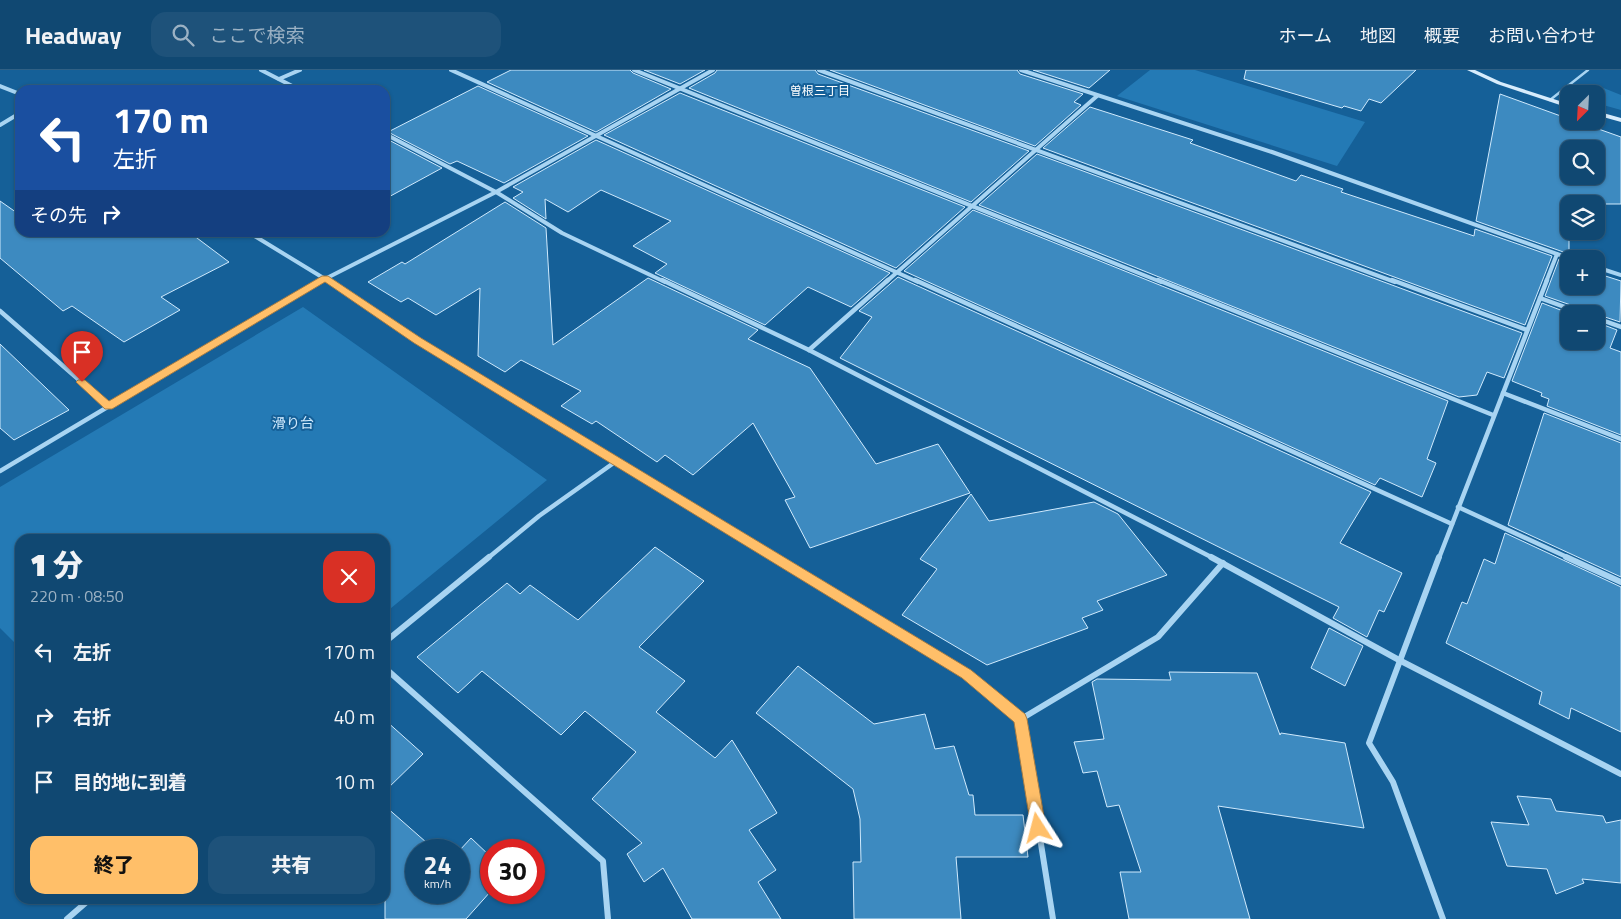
<!DOCTYPE html>
<html lang="ja">
<head>
<meta charset="utf-8">
<style>
  :root { --surface:#104872; --page:#1e527a; --text:#f1f3f6; --muted:#9cb2c4; --line:#306084; --accent:#ffbf69 }
  body { margin:0; font-family:"Titillium Web","Noto Sans JP",sans-serif; background:var(--page); color:var(--text); height:100vh; display:flex; flex-direction:column; font-size:19px; white-space:nowrap }
  * { box-sizing:border-box; margin:0 }
  p { font-size:16px; color:var(--muted) }
  .icon { flex:none; width:28px; height:28px; fill:none; stroke:currentColor; stroke-width:2; stroke-linecap:round; stroke-linejoin:round }
  .map { position:relative; flex:1; overflow:hidden }
  .side { position:absolute; left:15px; top:464px; width:375px; height:370px; display:flex; flex-direction:column; background:var(--surface); border-radius:15px; box-shadow:0 1px 4px #0004,0 0 0 1px var(--line) }
  .side>* { flex:none }
  .banner { position:absolute; left:15px; top:15px; width:375px; height:152px; border-radius:15px; box-shadow:0 1px 4px #0004,0 0 0 1px var(--line); background:#1a4fa0; color:#fff; overflow:hidden }
  .needle { width:32px; rotate:204deg }
  .fabs { position:absolute; left:1560px; top:15px; display:grid; gap:10px }
  .fabs a { display:grid; place-items:center; width:45px; height:45px; border-radius:10px; background:var(--surface); box-shadow:0 1px 4px #0004,0 0 0 1px var(--line); font-size:25px }
  .speed { position:absolute; left:405px; top:769px; display:flex; gap:10px; font-size:25px; font-weight:700; text-align:center }
  .speed>* { display:grid; place-content:center; width:65px; height:65px; border-radius:50%; background:var(--surface); box-shadow:0 1px 4px #0004,0 0 0 1px var(--line); line-height:1 }
  .speed small { font-size:12px; font-weight:400 }
  .speed .limit { border:8px solid #d22; background:#fff; color:#111 }
  .pin { position:absolute; display:grid; place-items:center; width:42px; height:42px; color:#fff; margin:-51px -21px; border-radius:50% 50% 50% 0; rotate:-45deg; box-shadow:0 0 5px #0007 }
  .pin .icon { rotate:45deg }
  .me { position:absolute; width:55px; margin:-28px; rotate:351deg; stroke-linejoin:round; filter:drop-shadow(0 0 4px #0008) }
  .turn { display:flex; align-items:center; gap:18px; height:105px; padding:0 15px; font-size:22px }
  .turn .icon { width:65px; height:65px; stroke-width:2.5 }
  .turn b { display:block; font-size:35px; line-height:42px }
  .then { display:flex; align-items:center; height:48px; padding:0 15px; background:#0003; gap:10px; font-size:19px }
  .round { display:grid; place-items:center; flex:none; width:52px; height:52px; border-radius:15px; background:var(--page) }
  .summary { display:flex; align-items:center; justify-content:space-between; height:85px; padding:0 15px }
  h1 { font-size:30px; font-weight:800; line-height:38px }
  .primary-button { display:flex; gap:10px; margin-top:auto; padding:10px 15px }
  .primary-button a { flex:1; height:58px; border-radius:15px; background:var(--accent); color:#111; font-size:20px; font-weight:800; line-height:58px; text-align:center }
  .primary-button a+a { background:var(--page); color:var(--text) }
  ul { padding:0; list-style:none }
  li { display:flex; align-items:center; gap:15px; height:65px; padding:0 15px }
  li div { flex:1 }
  li b { display:block; font-size:19px }
  li em { font-style:normal }
  header { display:flex; align-items:center; gap:30px; box-sizing:border-box; height:70px; padding:0 25px; background:var(--surface); border-bottom:1px solid var(--line) }
  header strong { font-size:24px }
  nav { display:flex; gap:28px; margin-inline-start:auto; font-size:18px }
  .search { width:350px; height:45px; background:var(--page); display:flex; align-items:center; gap:12px; box-sizing:border-box; padding:0 18px; border-radius:15px; color:var(--muted); font-size:19px }
  .map>svg:first-child { display:block }
  .green { fill:#247ab5 }
  .building { fill:#3d8ac0; stroke:#d0eafd; fill-rule:evenodd }
  .lines { fill:none; stroke-linecap:round; stroke-linejoin:round }
  .lane { stroke:#a8d4f2; stroke-width:2.5 }
  .street-far2 { stroke:#a8d4f2; stroke-width:4 }
  .street-far1 { stroke:#a8d4f2; stroke-width:4.5 }
  .street { stroke:#a8d4f2; stroke-width:6 }
  .secondary { fill:#d7ecfc; fill-rule:evenodd }
  .route { fill:#ffbf69; stroke:#a67c44 }
  .labels { text-anchor:middle; dominant-baseline:central; stroke-width:4; stroke-linejoin:round; paint-order:stroke }
  .far-neighbourhood-label { font-size:12px; fill:#fff; stroke:#156098 }
  .park-label { font-size:14px; fill:#d0eafd; stroke:#156098 }
</style>
</head>
<body>
<header>
<strong>Headway</strong>
<div class="search"><svg class="icon" aria-label="search" viewBox="0 0 24 24"><circle cx="10" cy="10" r="6"/><path d="M15 15l6 6"/></svg>ここで検索</div>
<nav><a>ホーム</a><a>地図</a><a>概要</a><a>お問い合わせ</a></nav>
</header>
<div class="map">
<svg width="1621" height="849" viewBox="0 0 1621 849">
  <rect width="100%" height="100%" fill="#156098"/>
  <!-- green -->
  <g class="green">
    <path d="M1150 0H1195L1365 52 1337 96 1117 26Z"/>
    <path d="M1596 15 1621 25V40L1596 33V24H1585Z"/>
    <path d="M303 237 547 410 385 543V469H20V578L0 558V417Z"/>
  </g>
  <!-- building -->
  <g class="building">
    <path d="M511 0H630L633 3 671 19 596 62 487 12Z"/>
    <path d="M644 0H705L680 14Z"/>
    <path d="M717 0H815L818 4 1029 81 971 132 689 18 715 3Z"/>
    <path d="M830 0H1017L1020 4 1083 24 1074 32 1081 35 1035 76Z"/>
    <path d="M1033 0H1110L1089 18Z"/>
    <path d="M1246 0H1416L1381 33 1369 29 1361 41 1344 36 1342 38 1244 9Z"/>
    <path d="M478 16 588 66 504 113 457 91 450 94 388 62Z"/>
    <path d="M680 23 965 137 896 198 604 65Z"/>
    <path d="M1500 24 1569 49V51H1576L1621 67V134H1569V184L1476 151ZM1569 79H1596V106H1569Z"/>
    <path d="M1090 37 1193 70 1190 73 1296 111 1301 105 1343 119 1341 122 1474 166 1475 159 1552 186 1525 255 1043 78Z"/>
    <path d="M385 68 442 98 385 129Z"/>
    <path d="M596 70 890 203 851 237 808 217 765 255 655 203 667 194 633 176 671 151 601 120 568 142 545 129 546 149 513 128 523 122 513 117Z"/>
    <path d="M1037 84 1522 263 1504 308 1487 302 1477 325 1459 327 979 135Z"/>
    <path d="M0 131 20 145V162H189L229 192 161 227 180 240 124 272 72 236 63 241 0 188Z"/>
    <path d="M505 132 546 158 553 275 648 208 758 260 748 269 810 298 876 394 938 374 970 423 810 478 785 430 795 427 753 353 693 405 665 385 657 392 596 351 592 354 561 336 581 321 521 290 505 302 478 286 480 218 436 245 408 228 401 232 368 212 402 192 405 194Z"/>
    <path d="M973 140 1448 331 1427 389 1436 393 1422 427 1380 408 1375 415 904 201Z"/>
    <path d="M1559 189 1569 192V216H1596V203L1621 211 1620 252 1596 244H1588L1585 240 1545 226Z"/>
    <path d="M898 207 1371 422 1340 473 1402 503 1384 542 1379 540 1367 567 1333 548 1339 537 840 288 872 247 859 241Z"/>
    <path d="M1542 233 1571 244H1569V271H1596V252L1617 260 1610 278 1621 282V365L1547 336 1549 329 1541 326 1542 323 1512 311Z"/>
    <path d="M0 274 69 340 14 370 0 358Z"/>
    <path d="M1544 343 1621 373V507L1508 455Z"/>
    <path d="M971 424 989 451 1094 432 1118 444 1167 505 1097 531 1103 540 1082 548 1088 558 987 595 902 545 937 499 920 489Z"/>
    <path d="M1505 463 1621 517V662L1571 638 1569 649 1539 634 1542 622 1446 573 1462 532 1467 534 1484 489 1495 494Z"/>
    <path d="M655 477 704 511 639 577 685 611 656 642 715 688 732 670 777 743 749 760 776 800 758 812 781 849H692L663 798 644 812 627 784 642 773 592 729 636 682 585 641 561 665 482 601 458 623 417 587 507 513 520 524 530 515 578 550Z"/>
    <path d="M1329 558 1363 576 1345 616 1311 598Z"/>
    <path d="M798 596 874 654 925 644 935 679 954 676 969 725H973L975 745H1023L1028 787H956L961 849H854L853 792H861L860 749 853 719 756 643Z"/>
    <path d="M1169 602 1257 603 1280 665 1281 663 1345 673 1364 758 1218 736 1250 849H1129L1120 802H1141L1119 735 1107 737 1097 701 1083 703 1074 672 1104 669 1092 612 1097 609 1171 610Z"/>
    <path d="M385 650 423 684 385 721Z"/>
    <path d="M1517 726 1551 729 1556 741 1603 746 1606 753 1621 750V813L1582 809 1584 813 1556 824 1547 799 1507 796 1491 752 1529 755Z"/>
    <path d="M385 736 435 780H416V822H459V781L471 768 491 787V821L466 849H385Z"/>
  </g>
  <g class="lines">
    <!-- lane -->
    <path class="lane" d="M1550 30 1588 0"/>
    <!-- street-far2 -->
    <g class="street-far2">
      <path d="M261 0 300 20"/>
      <path d="M451 0 918 212"/>
      <path d="M634 0 1161 212"/>
      <path d="M819 0 1395 212"/>
      <path d="M1021 0 1272 82 1571 189"/>
      <path d="M279 9 300 0"/>
      <path d="M0 16 20 24"/>
      <path d="M0 55 20 43"/>
      <path d="M385 64 496 122 562 163 665 212"/>
      <path d="M248 162 330 212"/>
      <path d="M1596 197 1621 205"/>
      <path d="M319 212 496 122 713 0"/>
      <path d="M886 212 1097 26"/>
      <path d="M1546 212 1557 184"/>
    </g>
    <!-- street-far1 -->
    <g class="street-far1">
      <path d="M329 210 418 270 774 488"/>
      <path d="M662 210 809 280 1213 488"/>
      <path d="M915 210 1452 454"/>
      <path d="M1158 210 1493 345"/>
      <path d="M1392 210 1527 260"/>
      <path d="M1540 228 1584 244"/>
      <path d="M0 241 109 336"/>
      <path d="M1596 248 1621 257"/>
      <path d="M809 280 888 210"/>
      <path d="M1503 323 1621 369"/>
      <path d="M0 401 321 210"/>
      <path d="M1458 437 1569 488"/>
      <path d="M488 488 539 446 615 392"/>
      <path d="M1439 488 1547 210"/>
    </g>
    <!-- street -->
    <g class="street">
      <path d="M772 487 967 604 1021 649 1158 567 1223 493"/>
      <path d="M1211 487 1399 590 1621 704"/>
      <path d="M1439 487 1369 673 1393 712 1443 849"/>
      <path d="M1566 487 1621 512"/>
      <path d="M385 572 489 487"/>
      <path d="M385 598 603 791 608 849"/>
      <path d="M1021 649 1053 849"/>
      <path d="M67 849 90 829"/>
    </g>
    <!-- secondary -->
    <g class="secondary">
      <path d="M1467 0H1475L1501 12 1569 34V38L1497 14Z"/>
      <path d="M1596 41 1621 48V52L1596 45Z"/>
    </g>
  </g>
  <!-- route -->
  <path class="route" d="M322 206H328L421 268 971 600 1025 644 1027 649 1046 758 1044 763 1038 765 1033 763 1031 758 1014 652 962 608 414 273 325 212 112 339H105L76 312 78 310H85L109 331Z"/>
  <g class="labels">
    <!-- far-neighbourhood labels -->
    <g class="far-neighbourhood-label">
      <text x="820" y="20">曽根三丁目</text>
    </g>
    <!-- park labels -->
    <g class="park-label">
      <text x="293" y="352">滑り台</text>
    </g>
  </g>
</svg>
<div class="fabs">
<a><svg class="needle" viewBox="-14 -14 28 28"><path d="M0-13l5 13h-10z" fill="#e53935"/><path d="M0 13l5-13h-10z" fill="#9cb2c4"/></svg></a>
<a><svg class="icon" aria-label="search" viewBox="0 0 24 24"><circle cx="10" cy="10" r="6"/><path d="M15 15l6 6"/></svg></a>
<a><svg class="icon" aria-label="layers" viewBox="0 0 24 24"><path d="M12 4l9 5-9 5-9-5zM3 14l9 5 9-5"/></svg></a>
<a>+</a>
<a>−</a>
</div>
<div class="speed"><div>24<small>km/h</small></div><div class="limit">30</div></div>
<div class="pin" style="left:82px;top:312px;background:#d93025"><svg class="icon" aria-label="arrive" viewBox="0 0 24 24"><path d="M6 21V4h12l-3 4 3 4H6"/></svg></div>
<svg class="me" style="left:1038px;top:758px" viewBox="-20 -20 40 40"><path d="M0-17L14 15 0 8-14 15z" fill="#ffbf69" stroke="#fff" stroke-width="4"/></svg>
<div class="banner">
<div class="turn"><svg class="icon" aria-label="left" viewBox="0 0 24 24"><path d="M17 20v-9H6M10 6l-5 5 5 5"/></svg><div><b>170 m</b>左折</div></div>
<div class="then">その先<svg class="icon" aria-label="right" viewBox="0 0 24 24"><path d="M7 20v-9h11M14 6l5 5-5 5"/></svg></div>
</div>
<section class="side">
<div class="summary"><div><h1>1 分</h1><p>220 m · 08:50</p></div><a class="round" style="background:#d93025;color:#fff"><svg class="icon" aria-label="close" viewBox="0 0 24 24"><path d="M6 6l12 12M18 6L6 18"/></svg></a></div>
<ul>
<li><svg class="icon" aria-label="left" viewBox="0 0 24 24"><path d="M17 20v-9H6M10 6l-5 5 5 5"/></svg><div><b>左折</b></div><em>170 m</em></li>
<li><svg class="icon" aria-label="right" viewBox="0 0 24 24"><path d="M7 20v-9h11M14 6l5 5-5 5"/></svg><div><b>右折</b></div><em>40 m</em></li>
<li><svg class="icon" aria-label="arrive" viewBox="0 0 24 24"><path d="M6 21V4h12l-3 4 3 4H6"/></svg><div><b>目的地に到着</b></div><em>10 m</em></li>
</ul>
<div class="primary-button"><a>終了</a><a>共有</a></div>
</section>
</div>
</body>
</html>
